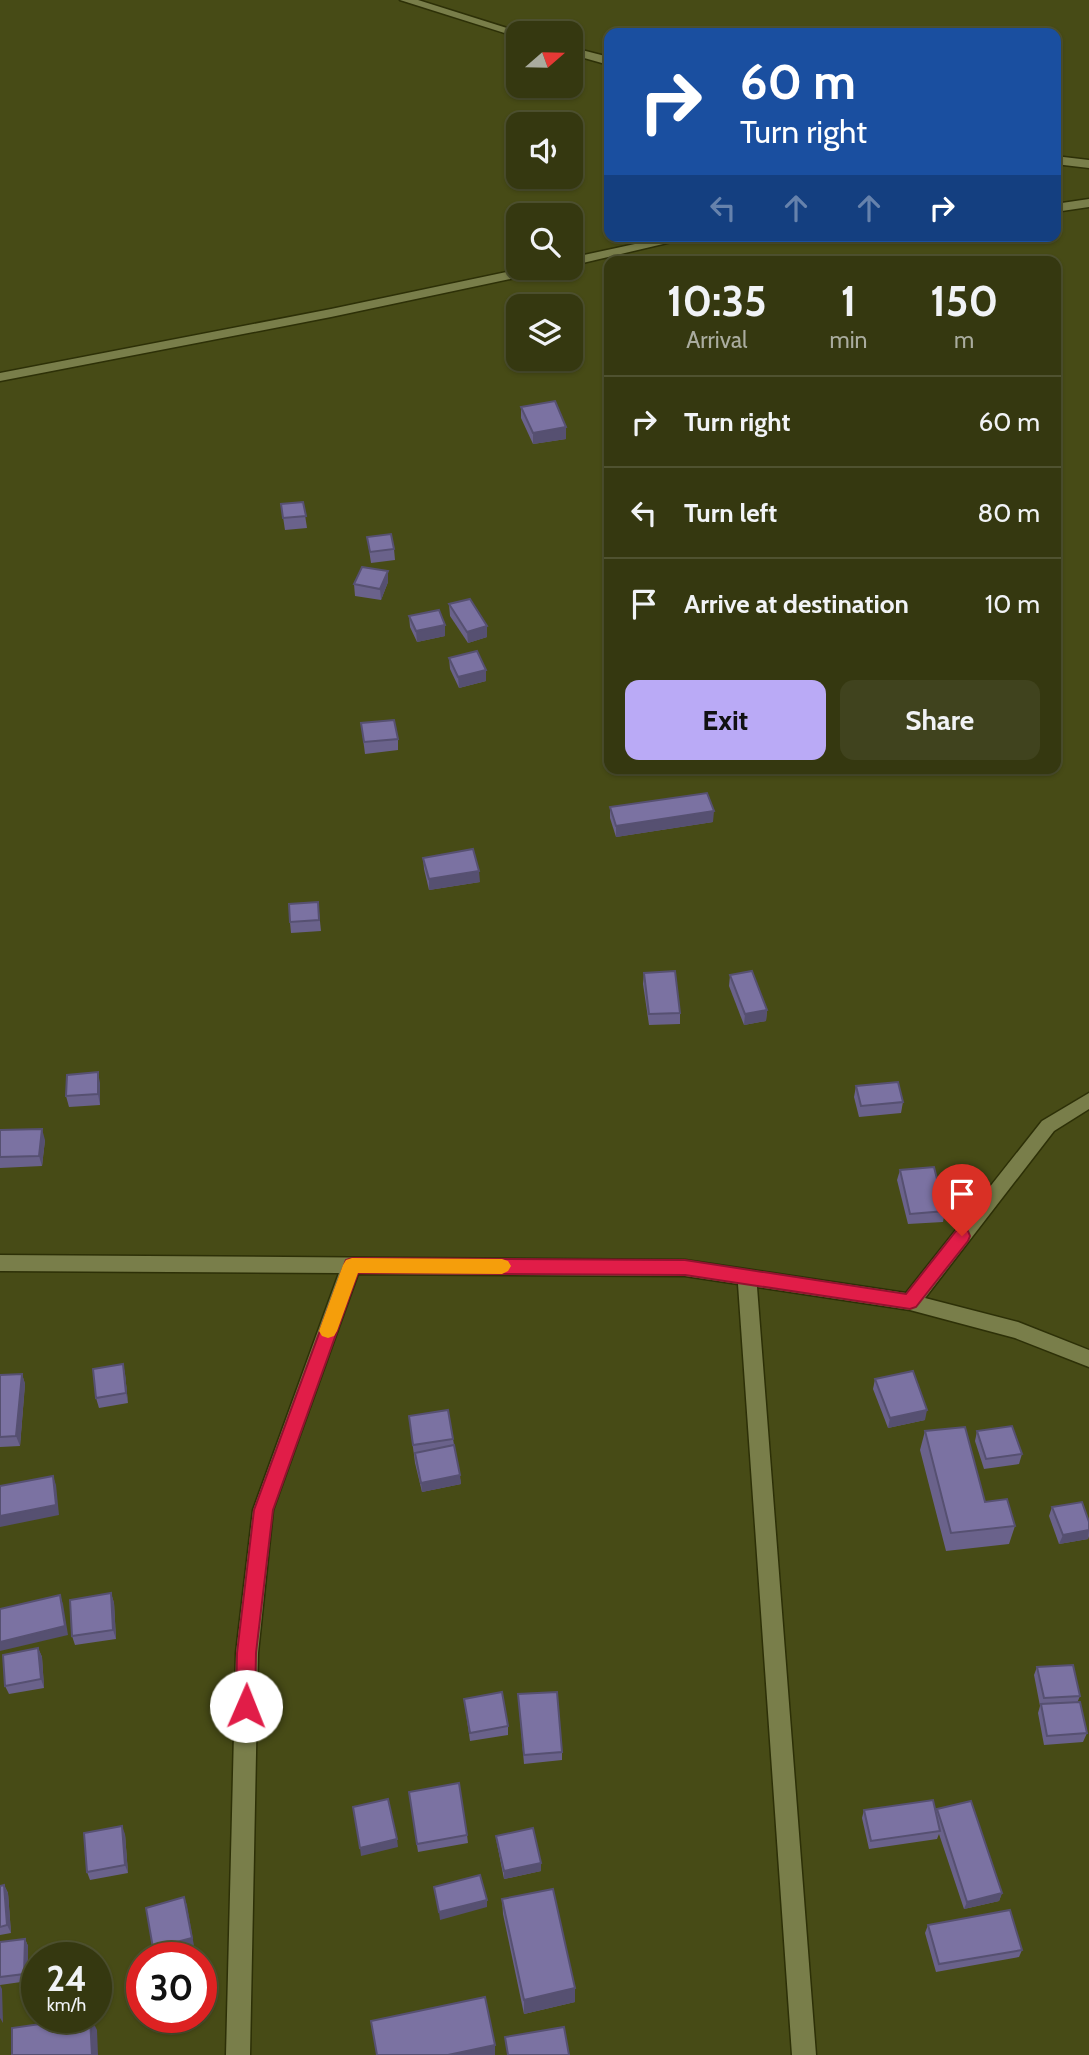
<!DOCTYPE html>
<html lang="en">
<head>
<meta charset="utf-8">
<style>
  :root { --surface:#353810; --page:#40431e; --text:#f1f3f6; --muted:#aaac9f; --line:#4f5230; --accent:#baaaf6 }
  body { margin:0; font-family:Cabin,sans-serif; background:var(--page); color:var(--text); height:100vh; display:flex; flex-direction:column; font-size:26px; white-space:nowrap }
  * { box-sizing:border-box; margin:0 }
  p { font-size:23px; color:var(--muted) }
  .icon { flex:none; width:38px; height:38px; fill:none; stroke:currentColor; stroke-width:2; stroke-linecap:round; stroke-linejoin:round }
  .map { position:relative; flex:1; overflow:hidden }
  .sheet { position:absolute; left:604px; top:256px; width:457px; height:518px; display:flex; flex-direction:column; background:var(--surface); border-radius:14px; box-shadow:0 2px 5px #0004,0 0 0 2px var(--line) }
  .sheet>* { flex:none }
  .hud { position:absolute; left:604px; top:28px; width:457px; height:214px; border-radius:14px; box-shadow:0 2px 5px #0004,0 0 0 2px var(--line); background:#1a4fa0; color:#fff; overflow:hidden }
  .needle { width:46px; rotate:70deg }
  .fabs { position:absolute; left:506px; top:21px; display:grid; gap:14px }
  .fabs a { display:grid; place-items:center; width:77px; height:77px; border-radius:14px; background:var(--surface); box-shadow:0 2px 5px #0004,0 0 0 2px var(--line); font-size:35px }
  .speed { position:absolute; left:21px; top:1942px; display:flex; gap:14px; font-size:35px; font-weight:700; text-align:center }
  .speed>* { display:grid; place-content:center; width:91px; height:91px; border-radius:50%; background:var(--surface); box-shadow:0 2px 5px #0004,0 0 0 2px var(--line); line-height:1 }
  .speed small { font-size:18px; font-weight:400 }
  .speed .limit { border:10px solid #d22; background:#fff; color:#111 }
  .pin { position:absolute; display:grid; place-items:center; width:60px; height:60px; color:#fff; margin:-72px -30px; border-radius:50% 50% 50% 0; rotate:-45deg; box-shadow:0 0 7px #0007 }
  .pin .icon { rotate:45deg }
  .me { position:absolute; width:77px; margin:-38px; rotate:1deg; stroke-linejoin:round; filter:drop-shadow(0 0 5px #0008) }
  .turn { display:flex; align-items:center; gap:24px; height:147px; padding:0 21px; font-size:32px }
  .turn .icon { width:91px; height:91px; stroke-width:2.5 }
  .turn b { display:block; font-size:49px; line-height:60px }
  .lanes { display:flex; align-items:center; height:66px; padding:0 21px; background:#0003; justify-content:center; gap:35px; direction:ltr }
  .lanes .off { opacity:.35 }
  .eta { display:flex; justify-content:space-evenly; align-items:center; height:119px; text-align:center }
  .eta b { font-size:42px; font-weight:700; line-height:49px }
  .button { display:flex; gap:14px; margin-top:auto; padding:14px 21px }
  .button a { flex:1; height:80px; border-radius:14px; background:var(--accent); color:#111; font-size:28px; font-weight:700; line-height:80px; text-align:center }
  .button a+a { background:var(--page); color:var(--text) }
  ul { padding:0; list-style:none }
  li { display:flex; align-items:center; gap:21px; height:91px; padding:0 21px; border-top:2px solid var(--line) }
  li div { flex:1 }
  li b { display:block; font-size:26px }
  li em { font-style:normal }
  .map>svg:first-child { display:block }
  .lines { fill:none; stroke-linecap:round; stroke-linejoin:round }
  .street-casing { stroke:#2d3007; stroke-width:3 }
  .street { fill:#797e4a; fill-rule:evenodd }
  .wall { fill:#6a628b }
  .shaded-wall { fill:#565071 }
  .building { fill:#7b72a2; stroke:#565071; stroke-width:2 }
  .route { fill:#e11d48; stroke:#92132f; stroke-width:2 }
  .slow { fill:#f59e0b }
</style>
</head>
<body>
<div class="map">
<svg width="1089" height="2055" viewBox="0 0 1089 2055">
  <rect width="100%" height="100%" fill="#474b16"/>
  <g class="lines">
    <!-- street casing -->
    <g class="street-casing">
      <g id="street">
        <path d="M400 0H418L523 33H518V37L514 36Z"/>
        <path d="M570 47 609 57V65L570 54Z"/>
        <path d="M1055 156 1089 160V168L1055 164Z"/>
        <path d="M1089 199V207L1055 212V204Z"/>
        <path d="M672 236H697L570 266V258Z"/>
        <path d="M526 268H549L543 272 331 317 0 381V373L331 309Z"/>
        <path d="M1089 1093V1109L1054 1131 925 1298 1018 1322 1089 1350V1367L1015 1338 910 1310 757 1287 816 2055H792L738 1284 685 1276 358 1274 273 1510 258 1653 250 2055H226L236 1653 253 1510 339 1273 0 1271V1255L685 1260 906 1293 1042 1121Z"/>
      </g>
    </g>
    <!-- street -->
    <use href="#street" class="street"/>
  </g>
  <!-- wall -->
  <g class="wall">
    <path d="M521 407 566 439 533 444 521 418Z"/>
    <path d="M303 502 307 528 285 530 281 504Z"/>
    <path d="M367 537 394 549 395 560 371 563Z"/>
    <path d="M388 582 381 600 355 596 354 584Z"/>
    <path d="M449 604 487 637 468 643 450 616Z"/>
    <path d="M409 616 445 625V636L417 642 410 627Z"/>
    <path d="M449 658 486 670V681L459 688 450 669Z"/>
    <path d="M361 723 398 739V750L365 754Z"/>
    <path d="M610 807 713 822 616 837 610 818Z"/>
    <path d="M423 858 480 882 429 890 424 869Z"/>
    <path d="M318 902 321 931 291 933 290 922Z"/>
    <path d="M644 973 680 1013V1024L649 1025 643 984Z"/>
    <path d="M730 975 767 1010 766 1021 744 1025 729 986Z"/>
    <path d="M100 1083V1105L69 1107 66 1096Z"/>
    <path d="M856 1086 903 1102 901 1113 859 1117 854 1097Z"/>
    <path d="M0 1130 45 1140 42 1166 0 1168Z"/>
    <path d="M900 1170 945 1211 943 1222 908 1224 897 1180Z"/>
    <path d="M123 1364 125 1374 128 1403 99 1408 96 1398Z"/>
    <path d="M22 1374 25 1384 20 1446 0 1447V1375Z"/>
    <path d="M875 1379 925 1420 888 1428 873 1389Z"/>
    <path d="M409 1416 453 1439 461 1484 422 1492 415 1463Z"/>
    <path d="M925 1431 985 1502 1015 1526 1009 1544 946 1551 920 1450Z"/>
    <path d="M977 1431 1022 1454 1019 1464 984 1469 975 1441Z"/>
    <path d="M1052 1507 1089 1522V1536L1088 1539 1059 1544 1049 1516Z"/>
    <path d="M111 1593 114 1603 116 1639 75 1645 72 1636Z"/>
    <path d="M38 1648 42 1657 44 1688 9 1694 5 1686Z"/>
    <path d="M1037 1667 1080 1696 1077 1703 1087 1733 1083 1742 1044 1745 1038 1713 1040 1706 1034 1675Z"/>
    <path d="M518 1694 562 1752V1760L524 1764Z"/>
    <path d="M464 1699 508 1726V1735L470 1741Z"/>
    <path d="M409 1792 467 1835 468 1843 418 1852Z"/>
    <path d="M937 1809 1002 1893 999 1901 964 1909 939 1834 937 1839 869 1849 862 1818 864 1810 936 1811Z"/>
    <path d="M125 1834 128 1873 90 1880 87 1872Z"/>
    <path d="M496 1836 541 1871 504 1879 497 1844Z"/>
    <path d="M4 1885 8 1893 11 1933 0 1935V1886Z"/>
    <path d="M502 1899 575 2002 524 2014 503 1914Z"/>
    <path d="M928 1925 1022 1950 1019 1957 936 1972 925 1933Z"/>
    <path d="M25 1939 28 1946V1981L0 1985V1942Z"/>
  </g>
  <!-- shaded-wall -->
  <g class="shaded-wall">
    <path d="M566 427V439L533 444V433Z"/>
    <path d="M388 571V582L381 600 380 589Z"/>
    <path d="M445 625V636L417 642 416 631Z"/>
    <path d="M487 626V637L468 643 467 632Z"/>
    <path d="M486 670V681L459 688 458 677Z"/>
    <path d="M714 811 713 822 616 837V826Z"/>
    <path d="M479 871 480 882 429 890V879Z"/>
    <path d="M767 1010 766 1021 744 1025 745 1014Z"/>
    <path d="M98 1072 100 1083V1105L98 1094Z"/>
    <path d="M42 1129 45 1140 42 1166 39 1156Z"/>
    <path d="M123 1364 125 1374 128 1403 126 1393Z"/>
    <path d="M22 1374 25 1384 20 1446 16 1436Z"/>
    <path d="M927 1410 925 1420 888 1428 890 1418Z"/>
    <path d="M460 1475 461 1484 422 1492 421 1483Z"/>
    <path d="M53 1476 56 1485 59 1515 0 1527V1516Z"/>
    <path d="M1089 1530 1088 1539 1059 1544 1063 1535Z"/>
    <path d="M111 1593 114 1603 116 1639 113 1630Z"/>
    <path d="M60 1595 63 1604 68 1635 0 1651V1642Z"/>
    <path d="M38 1648 42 1657 44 1688 41 1679Z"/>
    <path d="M122 1826 125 1834 128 1873 125 1865Z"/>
    <path d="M397 1839 398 1847 361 1856 360 1848Z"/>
    <path d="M541 1863V1871L504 1879V1871Z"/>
    <path d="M4 1885 8 1893 11 1933 7 1925Z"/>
    <path d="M1002 1893 999 1901 964 1909 967 1902Z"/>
    <path d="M184 1897 187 1905 194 1946 156 1956 153 1948Z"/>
    <path d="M487 1900V1907L440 1920 439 1912Z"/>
    <path d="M25 1939 28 1946V1981L24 1974Z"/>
    <path d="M0 1985 2 1989 3 2023 0 2018Z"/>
    <path d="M575 1988V2002L524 2014V2000Z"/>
    <path d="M91 2018 97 2030 98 2055H92Z"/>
    <path d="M495 2045V2055H448Z"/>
  </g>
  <!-- building -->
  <g class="building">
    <path d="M555 401 566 427 533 433 521 407Z"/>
    <path d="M303 502 306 516 283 518 281 504Z"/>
    <path d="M391 534 394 549 370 552 367 537Z"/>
    <path d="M362 567 388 571 380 589 354 584Z"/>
    <path d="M470 599 487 626 467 632 449 604Z"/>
    <path d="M439 610 445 625 416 631 409 616Z"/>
    <path d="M477 651 486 670 458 677 449 658Z"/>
    <path d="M394 720 398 739 364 742 361 723Z"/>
    <path d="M707 793 714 811 616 826 610 807Z"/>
    <path d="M473 849 479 871 429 879 423 858Z"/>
    <path d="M318 902 319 920 290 922 289 904Z"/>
    <path d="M675 971 680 1013 649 1014 644 973Z"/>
    <path d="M752 971 767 1010 745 1014 730 975Z"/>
    <path d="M98 1072V1094L66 1096 67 1075Z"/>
    <path d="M898 1082 903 1102 861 1106 856 1086Z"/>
    <path d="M42 1129 39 1156 0 1157V1130Z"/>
    <path d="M934 1167 945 1211 910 1214 900 1170Z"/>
    <path d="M123 1364 126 1393 96 1398 93 1369Z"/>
    <path d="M913 1371 927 1410 890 1418 875 1379Z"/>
    <path d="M22 1374 16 1436 0 1437V1375Z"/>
    <path d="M448 1410 453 1439 413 1445 409 1416Z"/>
    <path d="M1012 1426 1022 1454 986 1459 977 1431Z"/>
    <path d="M965 1427 985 1502 1007 1499 1015 1526 951 1533 925 1431Z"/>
    <path d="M454 1445 460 1475 421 1483 415 1453Z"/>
    <path d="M53 1476 56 1505 0 1516V1486Z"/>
    <path d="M1082 1502 1089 1522V1530L1063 1535 1052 1507Z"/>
    <path d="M111 1593 113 1630 72 1636 70 1600Z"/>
    <path d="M60 1595 65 1626 0 1642V1609Z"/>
    <path d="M38 1648 41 1679 5 1686 3 1655Z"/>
    <path d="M1073 1665 1080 1696 1044 1698 1037 1667Z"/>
    <path d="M502 1692 508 1726 470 1733 464 1699Z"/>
    <path d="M557 1692 562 1752 524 1755 518 1694Z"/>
    <path d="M1080 1702 1087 1733 1047 1736 1041 1704Z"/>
    <path d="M459 1783 467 1835 417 1844 409 1792Z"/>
    <path d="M388 1799 397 1839 360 1848 353 1807Z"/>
    <path d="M933 1800 940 1831 871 1841 864 1810Z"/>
    <path d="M971 1801 1002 1893 967 1902 937 1809Z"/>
    <path d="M122 1826 125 1865 87 1872 84 1833Z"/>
    <path d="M533 1828 541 1863 504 1871 496 1836Z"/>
    <path d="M480 1875 487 1900 439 1912 434 1887Z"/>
    <path d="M4 1885 7 1925 0 1927V1886Z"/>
    <path d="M553 1889 575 1988 524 2000 502 1899Z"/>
    <path d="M184 1897 192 1938 153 1948 146 1908Z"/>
    <path d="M1010 1910 1022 1950 939 1964 928 1925Z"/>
    <path d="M25 1939 24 1974 0 1977V1942Z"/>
    <path d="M485 1997 495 2045 448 2055H377L371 2021Z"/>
    <path d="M82 2018H90L92 2055H12V2028Z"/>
    <path d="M564 2027 569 2055H508L505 2037Z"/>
  </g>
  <!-- route -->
  <path class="route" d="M962 1229 968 1231 970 1236 968 1241 916 1307 910 1309 685 1275 358 1273 273 1510 256 1653 255 1706 252 1713 246 1716 239 1713 236 1706 237 1653 254 1510 346 1260 352 1258 685 1260 906 1294 956 1231Z"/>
  <!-- slow -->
  <path class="slow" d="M352 1258 502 1259 508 1261 511 1266 508 1271 502 1274 358 1273 337 1331 334 1336 328 1338 322 1336 319 1331 343 1265 346 1260Z"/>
</svg>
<div class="fabs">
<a><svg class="needle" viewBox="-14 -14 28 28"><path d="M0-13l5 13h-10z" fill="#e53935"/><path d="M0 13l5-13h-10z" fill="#aaac9f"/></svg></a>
<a><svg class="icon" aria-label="sound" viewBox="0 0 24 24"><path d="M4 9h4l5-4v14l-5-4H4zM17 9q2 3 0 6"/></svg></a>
<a><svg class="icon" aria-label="search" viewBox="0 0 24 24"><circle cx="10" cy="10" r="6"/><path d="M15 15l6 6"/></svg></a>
<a><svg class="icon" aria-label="layers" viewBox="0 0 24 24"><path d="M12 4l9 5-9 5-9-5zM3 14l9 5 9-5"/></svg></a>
</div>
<div class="speed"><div>24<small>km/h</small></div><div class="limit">30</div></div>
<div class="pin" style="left:962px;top:1236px;background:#d93025"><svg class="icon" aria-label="arrive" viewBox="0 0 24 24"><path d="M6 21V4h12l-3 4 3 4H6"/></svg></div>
<svg class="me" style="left:246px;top:1706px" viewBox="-20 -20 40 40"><circle r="19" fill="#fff"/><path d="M0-13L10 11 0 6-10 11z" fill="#e11d48"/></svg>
<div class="hud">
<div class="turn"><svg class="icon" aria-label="right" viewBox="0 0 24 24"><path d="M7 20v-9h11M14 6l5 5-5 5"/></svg><div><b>60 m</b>Turn right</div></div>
<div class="lanes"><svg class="icon off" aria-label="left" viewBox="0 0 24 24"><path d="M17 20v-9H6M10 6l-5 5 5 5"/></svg><svg class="icon off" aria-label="ahead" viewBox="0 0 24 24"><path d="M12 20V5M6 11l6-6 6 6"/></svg><svg class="icon off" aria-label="ahead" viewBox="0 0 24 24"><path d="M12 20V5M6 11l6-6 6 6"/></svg><svg class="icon" aria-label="right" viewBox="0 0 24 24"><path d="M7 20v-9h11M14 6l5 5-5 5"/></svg></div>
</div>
<section class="sheet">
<div class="eta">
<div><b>10:35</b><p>Arrival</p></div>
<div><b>1</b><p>min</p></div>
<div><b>150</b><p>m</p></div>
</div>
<ul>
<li><svg class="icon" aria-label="right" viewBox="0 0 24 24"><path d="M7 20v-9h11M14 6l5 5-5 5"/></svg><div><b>Turn right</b></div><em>60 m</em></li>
<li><svg class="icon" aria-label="left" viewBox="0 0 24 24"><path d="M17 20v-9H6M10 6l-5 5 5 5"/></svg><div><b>Turn left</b></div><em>80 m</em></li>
<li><svg class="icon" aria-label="arrive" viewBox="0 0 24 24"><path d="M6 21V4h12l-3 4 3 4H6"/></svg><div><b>Arrive at destination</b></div><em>10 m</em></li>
</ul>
<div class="button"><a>Exit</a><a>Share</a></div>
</section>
</div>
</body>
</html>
